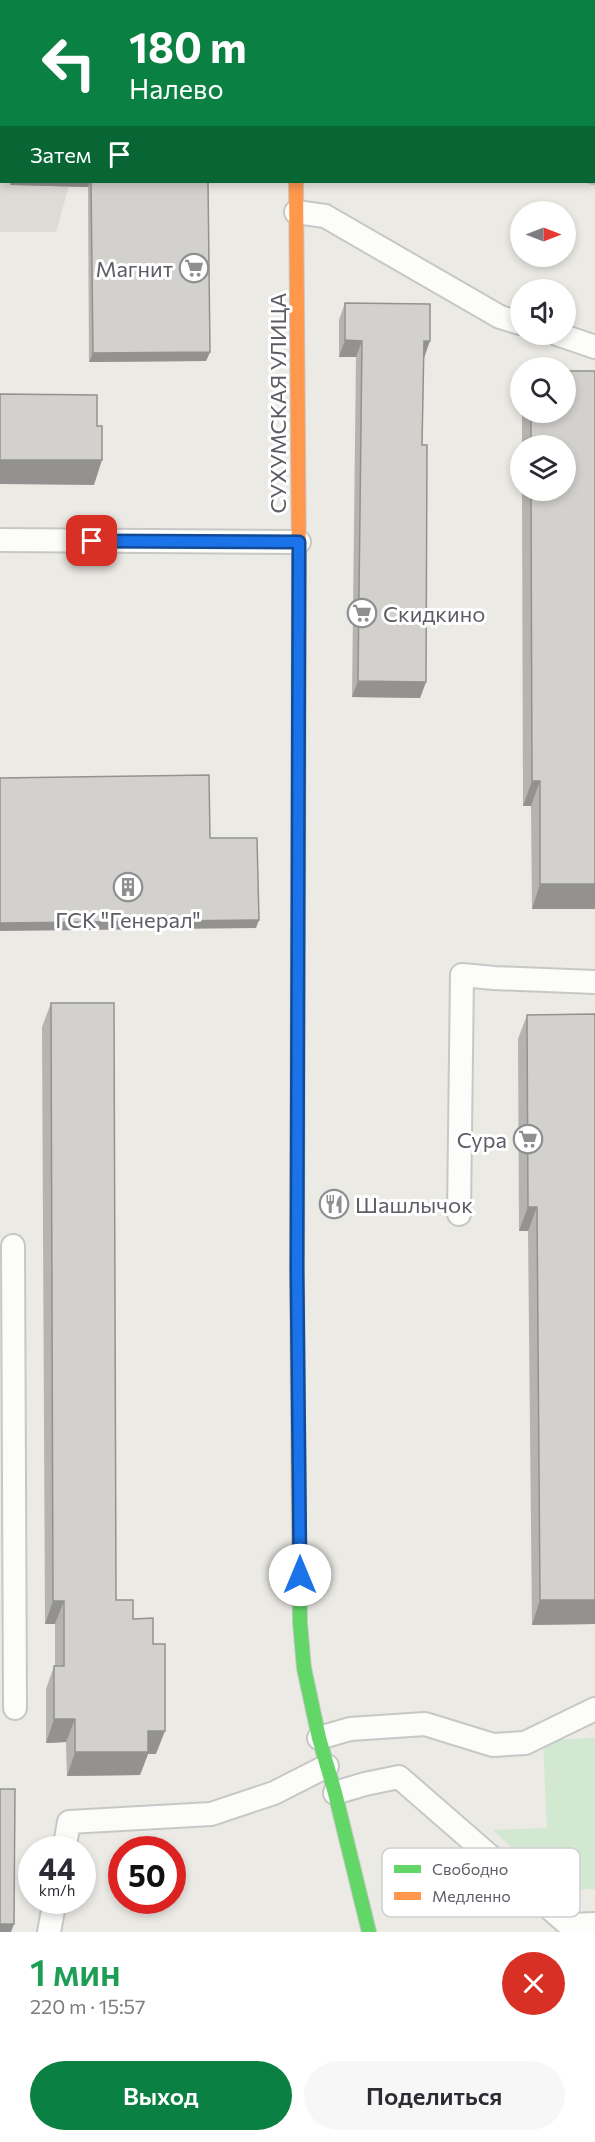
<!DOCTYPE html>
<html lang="ru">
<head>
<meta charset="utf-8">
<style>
  :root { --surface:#fff; --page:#f7f7f7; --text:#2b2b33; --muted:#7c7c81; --accent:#0b8043 }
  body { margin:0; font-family:Commissioner,sans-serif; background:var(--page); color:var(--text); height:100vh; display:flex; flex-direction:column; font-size:22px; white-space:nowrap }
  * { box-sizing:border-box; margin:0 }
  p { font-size:20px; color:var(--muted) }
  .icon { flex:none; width:33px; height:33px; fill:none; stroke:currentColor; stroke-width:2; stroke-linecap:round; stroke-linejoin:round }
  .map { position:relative; height:1932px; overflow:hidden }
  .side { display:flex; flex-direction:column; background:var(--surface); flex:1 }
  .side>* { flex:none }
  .hud { position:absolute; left:0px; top:0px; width:596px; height:183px; box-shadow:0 3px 9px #0003; background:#0b8043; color:#fff; overflow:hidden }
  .needle { width:39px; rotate:90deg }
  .buttons { position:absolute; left:510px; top:201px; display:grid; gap:12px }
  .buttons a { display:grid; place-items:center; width:66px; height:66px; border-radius:50%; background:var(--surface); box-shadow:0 3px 9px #0003; font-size:30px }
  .speed { position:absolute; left:18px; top:1836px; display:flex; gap:12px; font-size:30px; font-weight:700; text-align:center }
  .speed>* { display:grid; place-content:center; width:78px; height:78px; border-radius:50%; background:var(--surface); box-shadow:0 3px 9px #0003; line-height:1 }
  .speed small { font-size:15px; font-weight:400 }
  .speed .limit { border:9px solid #d22; background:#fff; color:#111 }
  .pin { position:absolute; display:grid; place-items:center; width:51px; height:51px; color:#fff; margin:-26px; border-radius:12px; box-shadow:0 3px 9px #0006 }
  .me { position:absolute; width:66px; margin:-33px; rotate:0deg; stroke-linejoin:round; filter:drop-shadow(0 0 4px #0008) }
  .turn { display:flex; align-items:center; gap:21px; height:126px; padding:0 30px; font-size:27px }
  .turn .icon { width:78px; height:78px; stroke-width:2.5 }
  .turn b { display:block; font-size:42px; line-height:51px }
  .then { display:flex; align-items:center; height:57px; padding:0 30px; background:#0003; gap:12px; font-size:22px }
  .round { display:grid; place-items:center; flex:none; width:63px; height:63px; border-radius:32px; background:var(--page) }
  .overview { display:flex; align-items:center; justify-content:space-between; height:102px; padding:0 30px }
  h1 { font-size:36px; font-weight:600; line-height:45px; color:#1e9e55 }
  .button { display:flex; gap:12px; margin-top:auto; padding:12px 30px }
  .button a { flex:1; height:69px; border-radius:36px; background:var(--accent); color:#fff; font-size:24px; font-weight:600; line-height:69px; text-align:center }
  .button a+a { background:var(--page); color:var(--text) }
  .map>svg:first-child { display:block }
  .commercial { fill:#f6f2dd }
  .industrial { fill:#dcdbd6 }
  .green { fill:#d2e8d1 }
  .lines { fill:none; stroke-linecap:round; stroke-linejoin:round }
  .lane-casing { stroke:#c7c7c6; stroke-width:26 }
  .fast-casing { stroke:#c8c8c7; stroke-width:16 }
  .slow-casing { stroke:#c8c8c7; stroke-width:16 }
  .lane { stroke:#fcfcfb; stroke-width:22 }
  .fast { stroke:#63d668; stroke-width:14 }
  .slow { stroke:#ff974d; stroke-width:14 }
  .wall { fill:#b5b4b1 }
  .shaded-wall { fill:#939290 }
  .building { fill:#d2d1ce; stroke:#939290; stroke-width:1.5 }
  .route-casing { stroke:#114b97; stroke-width:15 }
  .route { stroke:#1a73e8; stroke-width:10 }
  .labels { text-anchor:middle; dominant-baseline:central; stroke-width:6; stroke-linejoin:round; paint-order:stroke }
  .poi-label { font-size:22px; fill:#5b5e64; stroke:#fff; text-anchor:end }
  .street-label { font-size:22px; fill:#5b5e64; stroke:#fff }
  .key { fill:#fff; stroke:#cecfd0; stroke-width:1.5 }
  .key-label { font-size:16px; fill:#5b5e64 }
</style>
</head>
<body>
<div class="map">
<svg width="595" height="1932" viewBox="0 0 595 1932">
  <rect width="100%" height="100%" fill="#ebeae5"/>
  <!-- commercial -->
  <path class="commercial" d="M344 0H595V159L594 2Z"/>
  <!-- industrial -->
  <path class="industrial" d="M0 0H204L2 2V182H70L56 232H0Z"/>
  <!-- green -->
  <path class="green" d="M595 1738V1889L558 1890 493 1830 547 1828 543 1740Z"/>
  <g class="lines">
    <!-- lane casing -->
    <g class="lane-casing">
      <g id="lane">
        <path d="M513 0V2"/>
        <path d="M594 172H595"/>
        <path d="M296 212 325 216 500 317 520 323"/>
        <path d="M557 334 595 347"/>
        <path d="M0 540 299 542"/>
        <path d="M459 1214 462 975 494 978 595 982"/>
        <path d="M13 1246 15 1708"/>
        <path d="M319 1738 350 1729 425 1724 493 1745 525 1743 595 1709"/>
        <path d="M335 1793 365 1784 399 1777 569 1925 595 1924"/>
        <path d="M64 1850 69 1822 211 1814 274 1793 327 1766"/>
        <path d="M49 1932 55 1900"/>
      </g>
    </g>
    <!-- fast casing -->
    <g class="fast-casing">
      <g id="fast">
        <path d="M297 1272 299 572"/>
        <path d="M299 1539 300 1623 304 1668 319 1738 335 1793 369 1932"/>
      </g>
    </g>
    <!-- slow casing -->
    <g class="slow-casing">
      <g id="slow">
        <path d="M293 0V2"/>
        <path d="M296 182 299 572"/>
        <path d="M297 1272 299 1539"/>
      </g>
    </g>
    <!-- lane -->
    <use href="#lane" class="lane"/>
    <!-- fast -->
    <use href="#fast" class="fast"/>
    <!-- slow -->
    <use href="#slow" class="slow"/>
  </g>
  <!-- wall -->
  <g class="wall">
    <path d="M10 182H208L210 352 206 361 89 362 88 187 10 185Z"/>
    <path d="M345 303 424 358 422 445 426 682 420 698 352 697 356 357H339V320Z"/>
    <path d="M595 371V909H532L531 806H523L522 490H566V446H522V412H566Z"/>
    <path d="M51 1003 116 1600 153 1644 156 1754H148L140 1775 67 1776 66 1742 46 1743V1689L54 1666H55V1624H45L42 1027Z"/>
    <path d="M527 1015 595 1624 532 1625 528 1231H519L518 1039Z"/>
  </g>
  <!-- shaded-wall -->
  <g class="shaded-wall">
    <rect x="594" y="82" width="1" height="16"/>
    <rect x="0" y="135" width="2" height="10"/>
    <path d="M12 182H90L88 187 10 185Z"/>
    <path d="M345 340 362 341 356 357H339Z"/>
    <path d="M424 341H430L424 358H418Z"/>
    <path d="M210 352 206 361 89 362 93 353Z"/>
    <path d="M0 460H102L94 485 0 484Z"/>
    <path d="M358 681 426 682 420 698 352 697Z"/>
    <path d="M532 781H540L531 806H523Z"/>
    <path d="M540 884H595V909H532Z"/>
    <path d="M259 920 256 928 0 931V923Z"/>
    <path d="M528 1207H537L528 1231H519Z"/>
    <path d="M540 1600H595V1624L532 1625Z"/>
    <path d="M53 1601H64L55 1624H45Z"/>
    <path d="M54 1719H75L66 1742 46 1743Z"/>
    <path d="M148 1731H165L156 1754H148L140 1775 67 1776 75 1752Z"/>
    <path d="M0 1924H14L11 1932H0Z"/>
  </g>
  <!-- building -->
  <g class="building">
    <path d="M0 0H174V2H2V135H0Z"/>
    <path d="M550 0H595V82H594V2H550Z"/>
    <path d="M91 182H208L210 352 93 353Z"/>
    <path d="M345 303 430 304V341H424L422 445H427L426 682 358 681 362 341 345 340Z"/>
    <path d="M566 371H595V884H540V781H532L531 490H566V446H531V412H566Z"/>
    <path d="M0 394 97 395V426H102V460H0Z"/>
    <path d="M209 775 210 838H257L259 920 0 923V778Z"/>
    <path d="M51 1003H114L116 1600H133V1619L153 1618V1644H165V1731H148V1752H75V1719H54V1666H64V1601H53Z"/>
    <path d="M595 1014V1600H540L537 1207H528L527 1015Z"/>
    <path d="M0 1789H15L14 1924H0Z"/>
  </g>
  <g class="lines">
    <!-- route casing -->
    <g class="route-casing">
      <path id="route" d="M92 541 299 542 297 1270 300 1575"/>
    </g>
    <!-- route -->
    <use href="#route" class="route"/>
  </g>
  <!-- icons -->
  <defs>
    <g id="supermarket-ring" transform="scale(1.5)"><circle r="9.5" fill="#fff" stroke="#8d8f91" stroke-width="1.5"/><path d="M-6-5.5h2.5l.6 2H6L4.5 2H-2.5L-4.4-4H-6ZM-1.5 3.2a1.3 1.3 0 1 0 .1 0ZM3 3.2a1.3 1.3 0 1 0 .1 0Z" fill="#8d8f91"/></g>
    <g id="building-ring" transform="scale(1.5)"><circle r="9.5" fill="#fff" stroke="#8d8f91" stroke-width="1.5"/><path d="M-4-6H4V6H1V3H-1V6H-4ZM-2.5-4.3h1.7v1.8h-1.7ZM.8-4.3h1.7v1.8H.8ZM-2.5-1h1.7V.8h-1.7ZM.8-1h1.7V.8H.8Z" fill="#8d8f91"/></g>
    <g id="restaurant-ring" transform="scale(1.5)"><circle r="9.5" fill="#fff" stroke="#8d8f91" stroke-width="1.5"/><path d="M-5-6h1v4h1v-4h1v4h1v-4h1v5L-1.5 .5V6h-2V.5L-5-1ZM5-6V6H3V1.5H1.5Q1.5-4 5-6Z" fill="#8d8f91"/></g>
  </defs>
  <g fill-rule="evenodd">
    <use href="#supermarket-ring" x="194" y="268"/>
    <use href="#supermarket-ring" x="362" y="613"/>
    <use href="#building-ring" x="128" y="887"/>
    <use href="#supermarket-ring" x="528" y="1139"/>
    <use href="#restaurant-ring" x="334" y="1204"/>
  </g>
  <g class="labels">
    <!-- poi labels -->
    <g class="poi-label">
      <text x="173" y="268">Магнит</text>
      <text x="383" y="613" text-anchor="start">Скидкино</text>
      <text x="128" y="919" text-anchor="middle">ГСК "Генерал"</text>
      <text x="507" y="1139">Сура</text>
      <text x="355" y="1204" text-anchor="start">Шашлычок</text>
    </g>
    <!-- street labels -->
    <g class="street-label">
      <text transform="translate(277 403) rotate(-90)">СУХУМСКАЯ УЛИЦА</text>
    </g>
  </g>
  <!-- legend -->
  <rect x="382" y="1848" width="198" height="69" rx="9" class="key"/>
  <rect x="394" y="1865" width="27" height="8" fill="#63d668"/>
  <rect x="394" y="1892" width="27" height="8" fill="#ff974d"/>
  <g class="key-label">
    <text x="432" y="1875">Свободно</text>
    <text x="432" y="1902">Медленно</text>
  </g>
</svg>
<div class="buttons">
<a><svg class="needle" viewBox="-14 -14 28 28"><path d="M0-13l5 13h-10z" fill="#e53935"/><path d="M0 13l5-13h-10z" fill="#7c7c81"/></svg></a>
<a><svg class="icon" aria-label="sound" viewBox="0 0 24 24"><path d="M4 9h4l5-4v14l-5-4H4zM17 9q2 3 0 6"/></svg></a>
<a><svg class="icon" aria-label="search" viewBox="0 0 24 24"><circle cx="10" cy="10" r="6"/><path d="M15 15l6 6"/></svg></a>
<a><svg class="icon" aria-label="layers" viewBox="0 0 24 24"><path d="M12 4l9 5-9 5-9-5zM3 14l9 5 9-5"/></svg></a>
</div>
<div class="speed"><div>44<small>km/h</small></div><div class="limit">50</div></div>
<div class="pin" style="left:92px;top:541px;background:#d93025"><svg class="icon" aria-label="arrive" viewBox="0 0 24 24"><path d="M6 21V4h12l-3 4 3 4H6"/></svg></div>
<svg class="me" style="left:300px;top:1575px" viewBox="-20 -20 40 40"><circle r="19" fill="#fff"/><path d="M0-13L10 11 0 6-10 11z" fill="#1a73e8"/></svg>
<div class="hud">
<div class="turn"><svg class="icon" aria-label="left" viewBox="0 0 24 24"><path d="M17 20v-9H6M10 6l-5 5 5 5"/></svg><div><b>180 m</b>Налево</div></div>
<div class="then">Затем<svg class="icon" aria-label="arrive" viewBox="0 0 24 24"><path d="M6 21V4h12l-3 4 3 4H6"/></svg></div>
</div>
</div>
<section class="side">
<div class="overview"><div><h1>1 мин</h1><p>220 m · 15:57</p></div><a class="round" style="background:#d93025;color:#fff"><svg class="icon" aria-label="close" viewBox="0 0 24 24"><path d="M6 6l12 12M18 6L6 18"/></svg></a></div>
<div class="button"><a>Выход</a><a>Поделиться</a></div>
</section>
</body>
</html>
